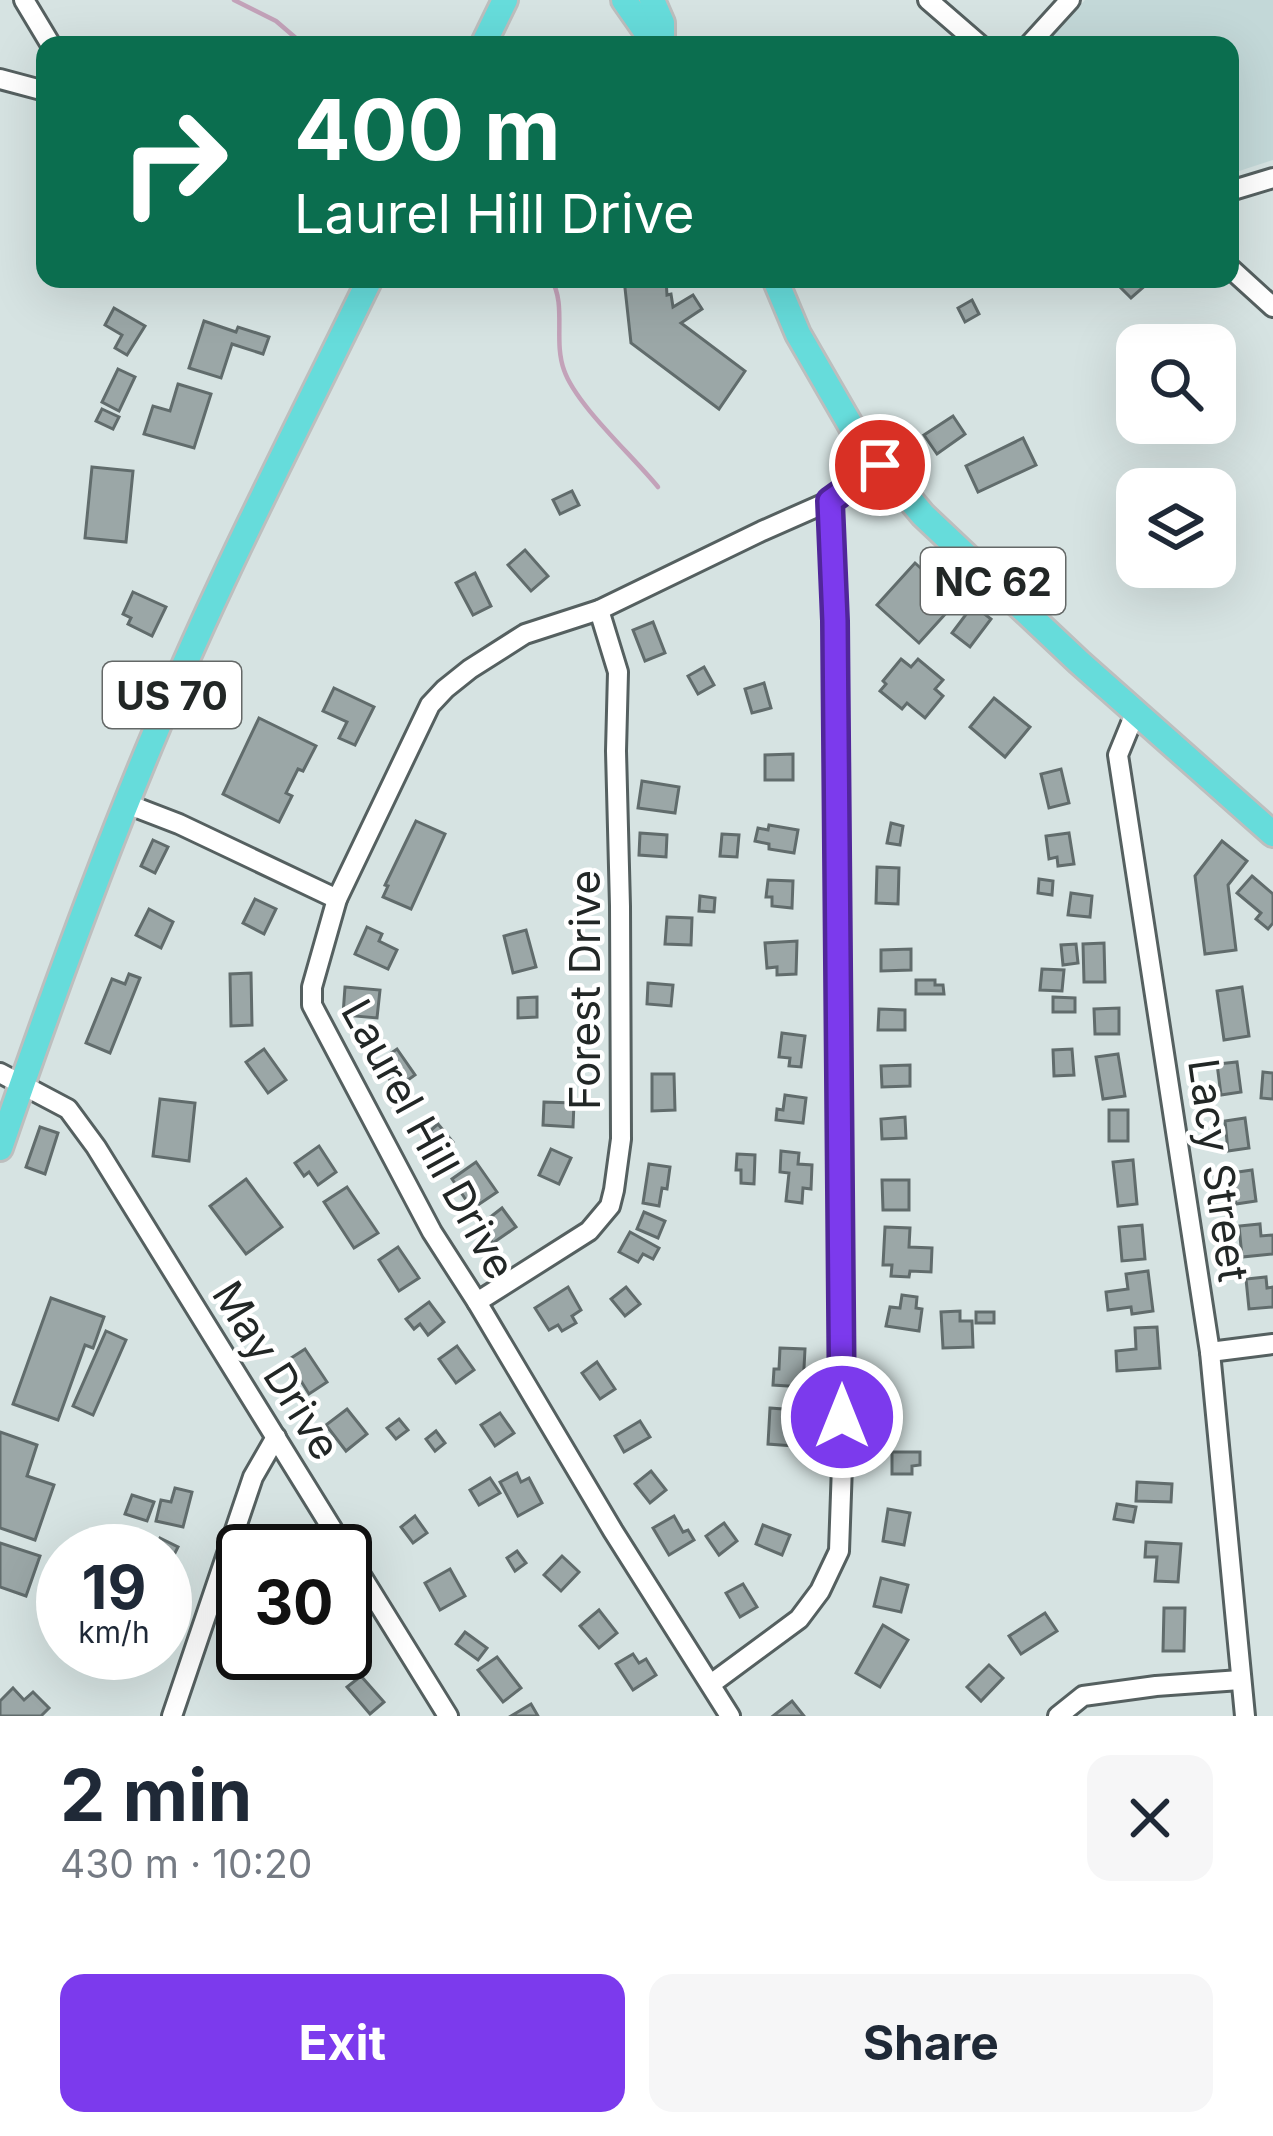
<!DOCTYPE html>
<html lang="en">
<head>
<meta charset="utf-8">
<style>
  :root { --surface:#fff; --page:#f6f6f7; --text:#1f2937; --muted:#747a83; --accent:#7c3aed }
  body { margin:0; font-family:Inter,sans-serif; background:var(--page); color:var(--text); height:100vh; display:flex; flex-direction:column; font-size:45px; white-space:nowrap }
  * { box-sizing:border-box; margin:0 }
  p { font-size:39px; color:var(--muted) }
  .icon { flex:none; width:66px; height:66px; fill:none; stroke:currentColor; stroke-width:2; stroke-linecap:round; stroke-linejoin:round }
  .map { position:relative; height:1716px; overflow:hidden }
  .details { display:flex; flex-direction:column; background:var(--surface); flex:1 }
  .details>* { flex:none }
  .banner { position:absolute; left:36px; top:36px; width:1203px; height:252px; border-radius:24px; box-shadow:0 12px 48px #0002; background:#0b6e4f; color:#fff; overflow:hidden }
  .buttons { position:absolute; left:1116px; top:324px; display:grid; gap:24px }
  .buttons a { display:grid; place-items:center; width:120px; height:120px; border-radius:24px; background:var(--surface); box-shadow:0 12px 48px #0002; font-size:60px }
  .speed { position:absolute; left:36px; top:1524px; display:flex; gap:24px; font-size:60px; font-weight:700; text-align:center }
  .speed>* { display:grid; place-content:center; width:156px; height:156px; border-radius:50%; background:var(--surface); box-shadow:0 12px 48px #0002; line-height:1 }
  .speed small { font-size:30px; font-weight:400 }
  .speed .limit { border:6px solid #111; border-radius:18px; background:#fff; color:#111 }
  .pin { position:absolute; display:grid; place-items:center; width:102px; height:102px; color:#fff; margin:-51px; border:6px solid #fff; border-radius:50%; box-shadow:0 3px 12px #0007 }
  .me { position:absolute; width:132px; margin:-66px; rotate:0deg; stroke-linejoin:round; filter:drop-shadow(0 0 9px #0008) }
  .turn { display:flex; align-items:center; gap:42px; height:252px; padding:0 60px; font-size:54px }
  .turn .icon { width:156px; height:156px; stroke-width:2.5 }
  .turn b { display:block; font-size:84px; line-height:102px }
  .round { display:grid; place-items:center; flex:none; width:126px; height:126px; border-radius:24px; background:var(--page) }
  .summary { display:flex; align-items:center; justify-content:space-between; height:204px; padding:0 60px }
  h1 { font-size:72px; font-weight:700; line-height:90px }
  .action { display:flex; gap:24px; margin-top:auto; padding:24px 60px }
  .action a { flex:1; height:138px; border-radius:24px; background:var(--accent); color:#fff; font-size:48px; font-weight:700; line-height:138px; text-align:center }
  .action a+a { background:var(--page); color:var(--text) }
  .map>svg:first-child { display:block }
  .built { fill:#c3d8d8 }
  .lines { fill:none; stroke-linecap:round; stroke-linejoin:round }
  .stream { stroke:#c3a2b9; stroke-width:4.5 }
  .building { fill:#9ba7a7; stroke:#616c6c; stroke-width:3 }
  .minor-casing { stroke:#556060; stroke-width:24 }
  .major-casing { stroke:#bdbebe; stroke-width:30 }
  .minor { stroke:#fff; stroke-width:18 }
  .major { stroke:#66dcdb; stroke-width:24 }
  .route-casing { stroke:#51269a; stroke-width:30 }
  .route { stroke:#7c3aed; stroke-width:21 }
  .labels { text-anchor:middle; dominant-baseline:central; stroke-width:9; stroke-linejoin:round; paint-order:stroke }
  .shield { fill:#fff; stroke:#646867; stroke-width:3 }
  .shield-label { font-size:39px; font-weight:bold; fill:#222726 }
  .street-label { font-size:42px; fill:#222726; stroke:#fff }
</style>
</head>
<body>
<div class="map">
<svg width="1273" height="1716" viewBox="0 0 1273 1716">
  <rect width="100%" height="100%" fill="#d6e3e2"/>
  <!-- built -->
  <path class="built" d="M1085 0H1273V160L1230 174V45H1045Z"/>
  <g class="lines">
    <!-- stream -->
    <g class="stream">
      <path d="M234 0 276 21 304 45"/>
      <path d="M551 279C567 305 553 340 564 370 576 405 632 455 658 487"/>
    </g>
  </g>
  <!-- building -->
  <g class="building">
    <path d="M624 279H666L667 295 671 294 673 307 693 295 702 309 681 323 745 371 719 409 631 343Z"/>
    <path d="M1120 279H1142L1147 284 1131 298 1117 284Z"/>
    <path d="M972 300 979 314 965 322 958 308Z"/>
    <path d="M114 308 145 326 127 355 115 348 122 335 105 325Z"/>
    <path d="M204 321 236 332 238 327 269 337 263 354 232 344 221 378 189 368Z"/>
    <path d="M118 369 135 377 119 411 102 402Z"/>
    <path d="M178 384 211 394 194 448 144 434 153 406 170 411Z"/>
    <path d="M102 409 119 417 113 429 96 421Z"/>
    <path d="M953 416 965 434 937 454 924 435Z"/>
    <path d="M1023 438 1036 465 978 492 966 466Z"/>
    <path d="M92 467 133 471 126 542 85 538Z"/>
    <path d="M572 491 579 505 560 514 553 500Z"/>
    <path d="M525 550 548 576 531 591 508 565Z"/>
    <path d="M915 563 957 601 919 643 877 605Z"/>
    <path d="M475 573 491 606 473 615 456 583Z"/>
    <path d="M133 592 166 607 152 636 128 624 131 618 123 614Z"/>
    <path d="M973 605 991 619 970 647 952 633Z"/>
    <path d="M653 622 665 653 645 661 633 630Z"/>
    <path d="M901 659 911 667 918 659 943 680 935 689 943 696 925 718 907 703 902 709 880 691 886 684 883 681Z"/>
    <path d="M704 667 714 685 698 694 688 676Z"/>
    <path d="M764 683 771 708 752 713 745 689Z"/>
    <path d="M334 688 374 707 355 745 339 738 347 722 323 711Z"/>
    <path d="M994 698 1030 727 1005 757 970 727Z"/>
    <path d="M259 718 316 746 303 771 298 769 286 793 292 796 279 822 223 794Z"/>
    <path d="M793 754V780H765V755Z"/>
    <path d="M1061 769 1069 803 1049 808 1041 774Z"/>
    <path d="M642 781 679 787 675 813 638 808Z"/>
    <path d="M416 821 445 834 411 909 383 897 388 886 385 885Z"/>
    <path d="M891 823 903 826 900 845 887 843Z"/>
    <path d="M769 825 798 830 794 853 769 849V844L755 841 758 828 768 830Z"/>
    <path d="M640 833 667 835 666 857 639 855Z"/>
    <path d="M1069 833 1074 864 1058 866 1057 857 1049 859 1046 836Z"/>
    <path d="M722 834 739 835 737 857 720 856Z"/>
    <path d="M153 840 168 847 155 873 141 866Z"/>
    <path d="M1222 841 1247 861 1228 885 1236 950 1205 954 1195 876Z"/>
    <path d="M877 867 899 868 898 904 876 903Z"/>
    <path d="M1252 876 1273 894V923L1268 929 1256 919 1261 913 1237 893Z"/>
    <path d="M1039 879 1053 881 1052 895 1038 893Z"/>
    <path d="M768 880 793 881 792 908 772 906V897H766Z"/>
    <path d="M1071 893 1092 896 1090 917 1068 915Z"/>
    <path d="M700 896 715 898 714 912 699 911Z"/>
    <path d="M255 899 276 909 264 934 243 923Z"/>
    <path d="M149 909 173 922 161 948 136 935Z"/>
    <path d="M667 917 692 918 691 945 665 944Z"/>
    <path d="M367 927 382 934 379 941 397 950 388 969 355 954Z"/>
    <path d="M526 930 536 967 513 973 504 936Z"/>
    <path d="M797 941 796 974 777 975V967L767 968 765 943Z"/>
    <path d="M1104 943 1105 982H1084L1083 944Z"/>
    <path d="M1076 944 1078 963 1063 965 1061 945Z"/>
    <path d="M911 949V970L881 971V950Z"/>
    <path d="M1042 969 1064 970 1062 991 1040 990Z"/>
    <path d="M251 973 252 1025 231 1026 230 974Z"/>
    <path d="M129 974 140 978 110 1053 86 1043 112 979 125 984Z"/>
    <path d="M916 980H935V985H943L944 994H916Z"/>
    <path d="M648 983 673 985 671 1006 647 1004Z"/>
    <path d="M345 987 380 990 377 1018 343 1015Z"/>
    <path d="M1242 987 1249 1036 1224 1040 1217 991Z"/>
    <path d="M537 997V1017L518 1018V998Z"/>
    <path d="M1053 997 1075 998V1012H1053Z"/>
    <path d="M1119 1008V1034H1095L1094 1009Z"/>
    <path d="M879 1009 905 1010V1030H878Z"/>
    <path d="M782 1033 805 1036 801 1067 789 1066 790 1058 779 1057Z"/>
    <path d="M264 1049 286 1080 268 1093 246 1062Z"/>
    <path d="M397 1049 415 1075 405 1082 408 1087 399 1094 378 1062Z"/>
    <path d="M1072 1049 1074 1075 1054 1076 1053 1050Z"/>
    <path d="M1118 1054 1125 1096 1103 1099 1096 1057Z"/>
    <path d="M1237 1062 1241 1092 1221 1095 1217 1064Z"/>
    <path d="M910 1065V1086L882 1087 881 1066Z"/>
    <path d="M1263 1072 1273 1073V1099L1261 1098Z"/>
    <path d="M652 1074H674L675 1110 652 1111Z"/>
    <path d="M785 1095 806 1098 803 1123 776 1120 777 1109 783 1110Z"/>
    <path d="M160 1099 195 1103 189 1161 153 1156Z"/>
    <path d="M544 1102 574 1103 573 1127 543 1125Z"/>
    <rect x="1109" y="1110" width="19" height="31"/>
    <path d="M905 1117 906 1138 882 1139 881 1119Z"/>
    <path d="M1245 1118 1249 1148 1228 1151 1225 1121Z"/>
    <path d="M438 1124 453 1142 438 1155 423 1137Z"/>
    <path d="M40 1127 58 1133 45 1174 26 1167Z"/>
    <path d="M319 1146 336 1172 318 1185 309 1172 304 1176 295 1163Z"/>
    <path d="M551 1149 571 1158 559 1184 539 1175Z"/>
    <path d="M781 1151 799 1153 798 1164 812 1165 811 1189 803 1188 802 1203 786 1201 789 1173 780 1172Z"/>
    <path d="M737 1154 755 1155 754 1184 741 1183V1170H736Z"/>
    <path d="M1133 1160 1137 1204 1118 1206 1113 1162Z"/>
    <path d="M476 1162 497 1192 472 1209 452 1179Z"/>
    <path d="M649 1164 670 1167 667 1189 662 1188 659 1206 643 1203Z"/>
    <path d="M1252 1170 1256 1201 1236 1204 1231 1173Z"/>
    <path d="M246 1179 282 1227 246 1254 210 1206Z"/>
    <path d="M882 1180H909V1210H883Z"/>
    <path d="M347 1187 378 1233 354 1248 324 1202Z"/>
    <path d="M502 1208 516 1227 493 1243 480 1225Z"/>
    <path d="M644 1212 665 1221 658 1238 637 1229Z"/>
    <path d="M1260 1224 1261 1236 1273 1235V1254L1242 1257 1239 1226Z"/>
    <path d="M1142 1225 1145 1259 1122 1261 1119 1227Z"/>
    <path d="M885 1227 910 1228 909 1247 932 1248 931 1272 910 1271 909 1277 891 1276 892 1265H883Z"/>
    <path d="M630 1232 659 1248 653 1259 643 1254 638 1262 619 1252Z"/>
    <path d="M398 1247 419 1278 399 1291 379 1260Z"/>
    <path d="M1148 1271 1153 1311 1132 1314 1131 1307 1108 1310 1106 1292 1128 1289 1126 1274Z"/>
    <path d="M1266 1277 1267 1288 1273 1287V1307L1249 1309 1246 1279Z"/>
    <path d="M568 1287 581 1310 572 1316 576 1323 562 1331 558 1325 549 1330 535 1308Z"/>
    <path d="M626 1287 640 1304 625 1316 611 1299Z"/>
    <path d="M902 1295 917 1297 916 1308 922 1309 919 1331 886 1326 890 1307 900 1308Z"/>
    <path d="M51 1298 104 1317 93 1348 85 1345 58 1420 13 1404Z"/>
    <path d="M429 1302 444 1322 428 1335 420 1324 414 1329 406 1319Z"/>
    <path d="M960 1311V1321H972L973 1347 943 1348 941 1312Z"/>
    <rect x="976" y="1312" width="18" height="11"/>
    <path d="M1157 1327 1160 1368 1117 1371 1116 1351 1136 1349 1135 1328Z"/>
    <path d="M106 1331 126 1340 93 1415 73 1406Z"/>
    <path d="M457 1346 474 1370 456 1383 439 1359Z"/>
    <path d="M780 1348 805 1349 803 1387 773 1385 774 1369H779Z"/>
    <path d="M305 1349 327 1382 309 1394 288 1360Z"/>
    <path d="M597 1362 615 1389 600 1399 582 1373Z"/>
    <path d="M770 1408 796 1410 793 1446 768 1444Z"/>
    <path d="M347 1409 367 1434 346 1451 326 1425Z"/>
    <path d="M500 1413 514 1433 495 1446 481 1425Z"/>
    <path d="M399 1419 408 1430 396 1439 387 1428Z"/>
    <path d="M640 1421 650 1437 624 1452 615 1436Z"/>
    <path d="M436 1431 445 1443 435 1451 426 1439Z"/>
    <path d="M0 1432 37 1445 27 1476 54 1485 35 1540 0 1528Z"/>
    <path d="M892 1452H920V1465L912 1466V1474H892Z"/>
    <path d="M651 1471 666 1490 650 1503 635 1484Z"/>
    <path d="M517 1473 521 1482 529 1478 542 1503 518 1516 500 1482Z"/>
    <path d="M490 1478 500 1493 479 1505 470 1490Z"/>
    <path d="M1137 1482 1172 1484 1171 1502 1136 1501Z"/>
    <path d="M175 1488 192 1492 183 1527 156 1521 161 1500 171 1502Z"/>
    <path d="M132 1495 154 1502 147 1521 125 1514Z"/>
    <path d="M1117 1504 1136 1507 1133 1522 1114 1519Z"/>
    <path d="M888 1509 910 1513 904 1545 883 1541Z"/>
    <path d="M415 1516 427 1533 413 1543 401 1527Z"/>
    <path d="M674 1516 683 1532 688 1530 694 1540 669 1555 653 1528Z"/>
    <path d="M724 1523 737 1541 719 1555 706 1536Z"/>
    <path d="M763 1525 790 1535 782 1555 756 1544Z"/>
    <path d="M266 1535 293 1544 290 1551H260Z"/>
    <path d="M160 1538 178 1547 166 1571 165 1551H153Z"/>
    <path d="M1146 1542 1181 1544 1178 1582 1155 1581 1157 1557H1145Z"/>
    <path d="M0 1543 40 1556 26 1596 0 1587Z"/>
    <path d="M517 1551 526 1563 515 1571 507 1558Z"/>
    <path d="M562 1556 579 1572 561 1591 544 1575Z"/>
    <path d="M450 1569 465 1596 440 1610 425 1583Z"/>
    <path d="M881 1578 908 1585 901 1612 874 1606Z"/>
    <path d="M743 1584 757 1607 740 1617 726 1593Z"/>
    <path d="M1164 1608H1185L1184 1651H1163Z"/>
    <path d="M599 1610 617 1633 599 1648 580 1626Z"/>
    <path d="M1045 1613 1057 1631 1021 1654 1009 1636Z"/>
    <path d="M883 1625 908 1640 880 1687 856 1673Z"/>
    <path d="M465 1632 487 1648 478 1660 456 1644Z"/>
    <path d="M345 1640 358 1655 340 1670 326 1653H345Z"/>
    <path d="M633 1654 639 1663 646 1659 656 1675 633 1690 616 1664Z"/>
    <path d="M497 1657 521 1688 503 1702 478 1670Z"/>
    <path d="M989 1665 1003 1678 981 1701 967 1687Z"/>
    <path d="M361 1676 384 1702 370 1714 347 1687Z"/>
    <path d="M13 1688 24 1700 33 1692 49 1708 41 1716H0V1701Z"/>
    <path d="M792 1701 804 1716H773Z"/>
    <path d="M531 1704 538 1716H511Z"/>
  </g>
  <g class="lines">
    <!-- minor casing -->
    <g class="minor-casing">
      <g id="minor">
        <path d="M24 0 51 45"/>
        <path d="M928 0 980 45"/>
        <path d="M1029 45 1070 0"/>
        <path d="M0 79 45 91"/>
        <path d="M1230 191 1273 178"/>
        <path d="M1230 268 1273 307"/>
        <path d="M1136 711 1118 755 1210 1352 1245 1716"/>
        <path d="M127 804 179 824 337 899"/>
        <path d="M0 1073 68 1109 96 1147 448 1716"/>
        <path d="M477 1302 589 1231 610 1206 614 1190 621 1139 620 906 616 751 618 672 599 610"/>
        <path d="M1210 1352 1273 1344"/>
        <path d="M711 1684 799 1619 820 1591 839 1551 842 1465V1226L835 621 830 501"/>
        <path d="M172 1716 253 1477 276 1437"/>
        <path d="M730 1716 613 1531 477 1302 432 1232 312 1005V987L337 899 430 705 445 689 470 669 525 634 599 610 762 531 830 501 880 465"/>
        <path d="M1058 1716 1083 1696 1156 1686 1240 1680"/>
      </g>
    </g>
    <!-- major casing -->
    <g class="major-casing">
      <g id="major">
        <path d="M624 0 645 30 661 45"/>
        <path d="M652 0 662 23V45"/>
        <path d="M483 45 505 0"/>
        <path d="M775 279 798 334 858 438 923 515 1079 662 1273 834"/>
        <path d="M0 1148C48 1008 98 868 156 731 220 577 297 429 370 279"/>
      </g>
    </g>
    <!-- minor -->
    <use href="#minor" class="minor"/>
    <!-- major -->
    <use href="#major" class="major"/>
  </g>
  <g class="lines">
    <!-- route casing -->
    <g class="route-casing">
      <path id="route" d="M842 1417 835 621 830 501 880 465"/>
    </g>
    <!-- route -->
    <use href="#route" class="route"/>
  </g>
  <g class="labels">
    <!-- shield labels -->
    <g class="shield">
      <rect x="921" y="548" width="144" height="66" rx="9"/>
      <rect x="103" y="662" width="138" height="66" rx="9"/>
    </g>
    <g class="shield-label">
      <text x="993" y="581">NC 62</text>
      <text x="172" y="695">US 70</text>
    </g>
    <!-- street labels -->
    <g class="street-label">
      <text transform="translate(584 990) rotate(-90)">Forest Drive</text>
      <text transform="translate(429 1139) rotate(61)">Laurel Hill Drive</text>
      <text transform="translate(1219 1170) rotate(82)">Lacy Street</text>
      <text transform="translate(277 1370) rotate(58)">May Drive</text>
    </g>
  </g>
</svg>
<div class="buttons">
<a><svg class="icon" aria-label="search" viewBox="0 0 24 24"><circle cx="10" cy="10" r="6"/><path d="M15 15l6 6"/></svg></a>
<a><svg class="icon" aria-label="layers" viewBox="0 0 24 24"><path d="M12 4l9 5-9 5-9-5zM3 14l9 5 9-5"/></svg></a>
</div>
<div class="speed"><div>19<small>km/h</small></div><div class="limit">30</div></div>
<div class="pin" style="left:880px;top:465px;background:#d93025"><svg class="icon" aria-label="arrive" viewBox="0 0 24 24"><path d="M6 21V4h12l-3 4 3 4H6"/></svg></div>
<svg class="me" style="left:842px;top:1417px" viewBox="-20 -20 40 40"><circle r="17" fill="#7c3aed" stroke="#fff" stroke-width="3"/><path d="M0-11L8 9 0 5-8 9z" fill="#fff"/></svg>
<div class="banner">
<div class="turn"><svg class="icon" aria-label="right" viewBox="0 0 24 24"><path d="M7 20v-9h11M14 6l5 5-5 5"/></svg><div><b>400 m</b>Laurel Hill Drive</div></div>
</div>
</div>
<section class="details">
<div class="summary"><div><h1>2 min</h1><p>430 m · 10:20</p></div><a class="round"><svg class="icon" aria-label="close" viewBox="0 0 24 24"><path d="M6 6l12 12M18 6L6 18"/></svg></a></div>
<div class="action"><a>Exit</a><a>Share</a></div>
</section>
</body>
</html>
